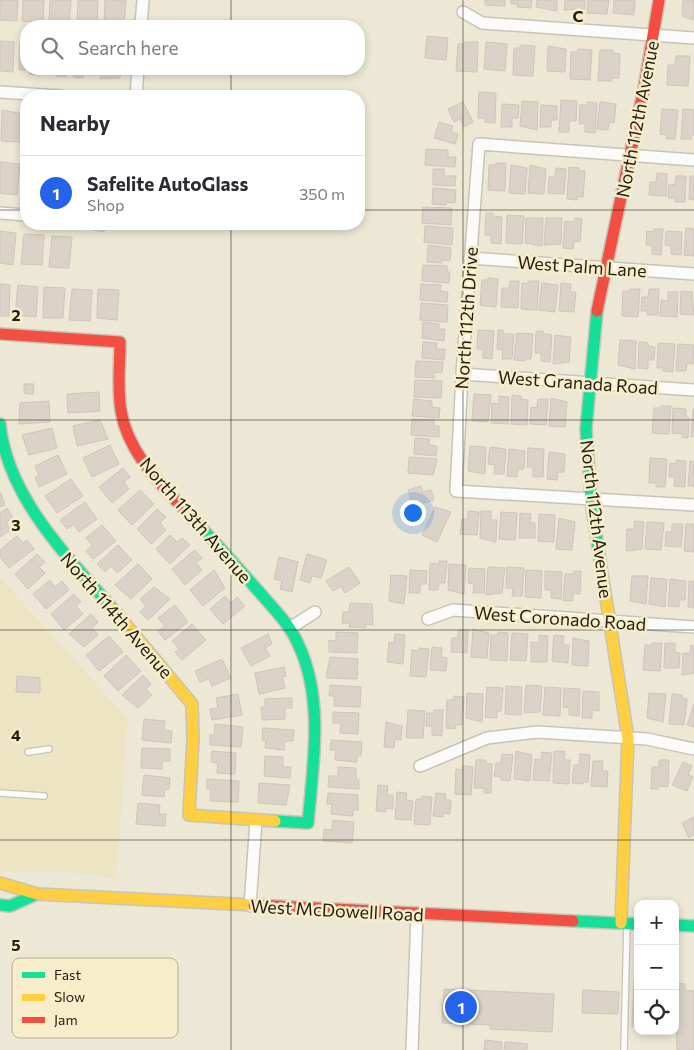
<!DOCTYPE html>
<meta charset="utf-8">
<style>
body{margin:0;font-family:Commissioner,sans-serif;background:#f7f7f7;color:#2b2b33}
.controls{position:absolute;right:15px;bottom:15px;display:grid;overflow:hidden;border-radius:10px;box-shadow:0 2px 8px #0003}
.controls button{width:45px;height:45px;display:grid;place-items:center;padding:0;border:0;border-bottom:1px solid #e1e1e2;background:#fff;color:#2b2b33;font:25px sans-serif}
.you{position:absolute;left:412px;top:512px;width:18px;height:18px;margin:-12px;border:4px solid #fff;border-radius:50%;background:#1a73e8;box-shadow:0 0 0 8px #1a73e833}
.badge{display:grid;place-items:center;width:32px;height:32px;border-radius:50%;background:#2563eb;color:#fff;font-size:16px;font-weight:700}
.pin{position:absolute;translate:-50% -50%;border:2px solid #fff;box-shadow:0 1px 5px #0006}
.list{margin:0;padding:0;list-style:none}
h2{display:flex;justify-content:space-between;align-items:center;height:65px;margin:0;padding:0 20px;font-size:21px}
h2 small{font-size:16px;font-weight:400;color:#7c7c81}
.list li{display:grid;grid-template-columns:32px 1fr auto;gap:15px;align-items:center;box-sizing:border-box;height:75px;padding:0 20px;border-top:1px solid #e1e1e2}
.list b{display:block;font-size:19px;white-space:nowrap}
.list p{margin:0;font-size:16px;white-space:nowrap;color:#7c7c81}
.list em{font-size:16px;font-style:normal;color:#7c7c81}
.icon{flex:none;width:28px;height:28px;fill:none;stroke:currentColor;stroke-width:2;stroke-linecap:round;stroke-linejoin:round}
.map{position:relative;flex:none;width:694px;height:1050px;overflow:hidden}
.search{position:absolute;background:#fff;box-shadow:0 2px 8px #0003;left:20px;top:20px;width:345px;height:55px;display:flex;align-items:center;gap:12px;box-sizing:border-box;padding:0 18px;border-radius:20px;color:#7c7c81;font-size:19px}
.panel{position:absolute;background:#fff;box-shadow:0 2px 8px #0003;left:20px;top:90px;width:345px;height:140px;border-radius:20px}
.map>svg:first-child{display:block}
.built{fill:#ede4c4}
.building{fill:#dbd2c8;stroke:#cfc5bb}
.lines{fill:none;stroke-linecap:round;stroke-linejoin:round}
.lane-casing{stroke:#c8c4b5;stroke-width:8}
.street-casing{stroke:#c8c4b5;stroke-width:14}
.fast-casing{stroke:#c8c4b5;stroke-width:14}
.slow-casing{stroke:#c8c4b5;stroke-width:14}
.jam-casing{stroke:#c8c4b5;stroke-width:14}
.lane{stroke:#fcfbf9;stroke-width:5.5}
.street{stroke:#fcfbf9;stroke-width:11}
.fast{stroke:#16e098;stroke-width:11}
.slow{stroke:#ffcf43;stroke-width:11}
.jam{stroke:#f24e42;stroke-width:11}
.grid{fill:none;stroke:#221e11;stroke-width:1;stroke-opacity:0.55}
.labels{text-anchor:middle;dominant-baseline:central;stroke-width:5;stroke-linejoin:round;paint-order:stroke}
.street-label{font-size:18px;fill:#221e11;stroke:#f7edcb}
.key{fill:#f7edcb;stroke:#b7af93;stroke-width:1}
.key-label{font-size:14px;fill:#221e11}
.grid-label{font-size:16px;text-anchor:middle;font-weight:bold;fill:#221e11;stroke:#f7edcb;stroke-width:5;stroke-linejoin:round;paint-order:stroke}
</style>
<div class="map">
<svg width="694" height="1050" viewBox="0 0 694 1050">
<rect width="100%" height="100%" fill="#ede7d5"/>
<path class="built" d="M0,578L128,719L116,879L97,875L62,872H0Z"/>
<path class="building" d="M0,0H18L17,21L0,20Z
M23,0H44L43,23L22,21Z
M50,0H71L69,25L49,24Z
M78,0H98L97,26L77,25Z
M105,0H126L124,26H104Z
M485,0H505V6L485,5Z
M511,0H532L531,8L517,7L518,4H511Z
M537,0H557V11L536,7Z
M565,0H585V9L564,10Z
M588,0H609L607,14L587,13Z
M614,0H635L634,15L613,13Z
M683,0H694V20L682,16Z
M427,36L448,38L446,60L425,58Z
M0,41L14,42L13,72L0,71Z
M20,42L26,43V69H40V75L29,74V70H19Z
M465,42H478L477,72L456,71L458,44H465Z
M486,42L507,44L505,71L484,69Z
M521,45L535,46L533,76L513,75L514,48H521Z
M548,46L566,49L565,72L547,71Z
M578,49L592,50L590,80L570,79L571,52H578Z
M600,50H613V53L620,54L619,78H612V81H598Z
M676,56H690L688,86L667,85L668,65H675Z
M46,69H66V77L56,76V72H46Z
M74,69H94V75L84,74L83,78L73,77Z
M101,69H121L120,78L100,79Z
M479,92L496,93L495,123L485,122V118H478Z
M561,100L577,101L576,121H569V132H559Z
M522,101L538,102L537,130L520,126Z
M463,102L473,122L464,127L460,119L454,122L448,109Z
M587,102L597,103L595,133L585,132V124H579L580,105H587Z
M600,102L616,104L614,123L609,122L608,130L597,129Z
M502,104L519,105L518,118H512V127H501Z
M541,105L557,106V120H551V127H540Z
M662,109L678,110L675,139H666L667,135L660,134Z
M683,109L694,110V135H691V139H681Z
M2,110L23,114L21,142L1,141Z
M439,122L453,126L451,132L458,134L455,144L434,138Z
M426,149L448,150V157H456L455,167L425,165Z
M0,162L20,164L17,195L0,193Z
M496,163H506L505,191L488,190L489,165H496Z
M25,164H26V195H23Z
M511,165L527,168L525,194L509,193Z
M530,165L546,169L544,194L528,193Z
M569,167L579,168V171H585L583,197H577V200L567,199Z
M556,168L566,169L564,194L548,193L549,177H555Z
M433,169H444V176H456L455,186L433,185Z
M657,173L667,174L666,196L649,195L650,182H656Z
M676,176H686L685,202H675V198H668L669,184L675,185Z
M690,176H694V200L689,199Z
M433,188L456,190L455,203L447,202L446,205L432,204Z
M423,207L452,208L451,225L422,223Z
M486,213H493V216L502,217L501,244L491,243V235H485Z
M507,215L524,216L522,244L506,243Z
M526,218H543L542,246L525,243Z
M546,218H562L561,244L544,245Z
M575,218L582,219L580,242L574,241L573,249L563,248L565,221L574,222Z
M425,226L453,228L452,245L424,242Z
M686,228L694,229V256L684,255Z
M654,229H663L661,255L652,254V245H646L647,231L654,232Z
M0,231L16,233L13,265L0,263Z
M666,231L682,232L681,255L671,254V246L665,245Z
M24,234L44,235L42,265L21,264Z
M52,236L72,237L69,268L49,267Z
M428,245L451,248L450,261L442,260L441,263L427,262Z
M423,265L447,266V272H450L449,283L422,281Z
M488,278L498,279L496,307L480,305L482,280H488Z
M510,281H519L518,308L501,307L502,288H509Z
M529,281H539L537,310L521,309L522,283H529Z
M542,283L558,285L555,312L539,310Z
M561,283L571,284L570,292H576L574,312L559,311Z
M0,284L10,285L9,316H0Z
M421,284L441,285L440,291L448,292L447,302L420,300Z
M18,285L38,287L36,317L15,315Z
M44,287L65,288L63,318H43Z
M72,289L92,290L90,321L69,320Z
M98,289L119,290L117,320L97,318Z
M630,289H640L638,317L622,316L623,291H630Z
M649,289H659L658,315H647V311H641L642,297H648Z
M681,291L692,292L694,315L680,314Z
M668,292H678L677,317L660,316L661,300L668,301Z
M421,303L448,305L447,322L420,320Z
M423,322L439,324V329H445L444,341L422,338Z
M478,330L494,331L492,359L483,358V349H477Z
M498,330H503V334H514L512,359H502L503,350L497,349Z
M536,331H543V334L552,335L550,362L541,361V353H535Z
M517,333L533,334L531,359H525V361L514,360Z
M555,335L571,337L569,362L553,364Z
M620,340L636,341L635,369L618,365Z
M423,342L437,343L436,349H445L444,360L422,358Z
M639,342L648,343V346L655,347L654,360H648V369L638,368Z
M658,343L675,344L673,372L663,371V368H657Z
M678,344L694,345L693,364L687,363L686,371H676Z
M416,361L443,362L442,373L434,372V378L415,377Z
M415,380L442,381L441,398L414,397Z
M24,384H34L33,394L24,393Z
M99,392L100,411L68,413L67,394Z
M474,394L491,395L488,422L472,421Z
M512,395L521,396V399L528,400L527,425L511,424Z
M499,396L509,397L508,424L491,423L492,403L499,404Z
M551,398L567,402L565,427L549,426Z
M414,399L432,401V407L440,408L439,418L412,416Z
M538,399H548L546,425L530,424L531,407L537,408Z
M49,401L50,422L19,424L20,403Z
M661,406H671L669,434L652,433L654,408H660Z
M673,408L686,409V418H689L688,438L682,437L683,434L672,433Z
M693,409H694V437H691Z
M412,419L434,420V426H439V437L411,435Z
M100,420L108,439L77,446L73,426Z
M52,428L57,448L29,455L22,435Z
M415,438L430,439L429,445L437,446L436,456L414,454Z
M110,445L119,464L92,477L83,458Z
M470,446L486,447L485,474L468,471Z
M490,447L506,449L504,474H494L495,465L488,464Z
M528,448L544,449L543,477H533V467H527Z
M509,449L525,451L524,469H518L517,477L507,476Z
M549,452L565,454L564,472H558L557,480L547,479Z
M58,455L67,474L39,487L35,477L39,476L35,466Z
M409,457L437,459L433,475L408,473Z
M650,458L667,459L665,487H656V483H649Z
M676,460L686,461L685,487L674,486L675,477H669L670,463L676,464Z
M690,461H694V486H688Z
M123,468L130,477L124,482L129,489L112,503L99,487Z
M71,479L83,496L57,513L45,496Z
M421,486L423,492L431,490L434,500L413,506L408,490Z
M140,490L154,504L132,525L118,510Z
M1,493L5,505L0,507V494Z
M85,502L97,519L79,532L74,524L67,529L60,520Z
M435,507L451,512L437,542L422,535Z
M7,508L13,518L6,522L11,530L0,537V513Z
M157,509L166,517L160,523L166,530L151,544L137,529Z
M468,511L479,512L477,535L460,534L462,519H468Z
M481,511H491V520H497L496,542L480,538Z
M501,512L517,513L515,540L499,539Z
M520,513L531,514L530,523H535V538H519Z
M539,514L555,515L554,542L538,541Z
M559,518L575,522L572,550L556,549Z
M634,521L644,522L642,549L626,551L627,529H634Z
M647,522L664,523L661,550L645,549Z
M672,524H683L681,547L665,546L666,532H672Z
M686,524H694V552L684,551Z
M102,525L116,541L93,559L86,551L92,545L86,538Z
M170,535L177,542L182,538L190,545L170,564L156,549Z
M17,536L23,543L27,540L34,549L9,568L0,557V550Z
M118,545L132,560L117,573L111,566L105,572L97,564Z
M195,550L202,558L196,563L202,570L185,585L172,569Z
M37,554L45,562L39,567L45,573L28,589L15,574Z
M307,554L327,560L321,578L312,576L310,583L300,580Z
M279,557L298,562L292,592L280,589L282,581L274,579Z
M439,561H447L445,583H439L438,590H429L430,563L439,564Z
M138,564L152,579L131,599L115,585Z
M449,564L466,565L464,594L448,590Z
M349,567L360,583L345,593L341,586L333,591L326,581Z
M488,567L505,568L502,593L486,595Z
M507,567L524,568L522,596H512L513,588H506Z
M469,568L485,569L484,593H473L474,584L468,583Z
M214,570L225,588L203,606L190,590Z
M410,570L427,571L426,584H420V593H409Z
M526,570L542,571L541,598L525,597Z
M545,571L562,572L561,599L551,598V590H545Z
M574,571H581L580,594L573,593V601H563L565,574H574Z
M391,575L407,576L404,604L389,601Z
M632,576H648L646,604L630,601Z
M651,578L667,579L665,607L649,604Z
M670,579L686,581L685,600H679V607L668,606Z
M50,580L55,587L62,581L69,590L46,609L33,594Z
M689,581H694V609V607H688Z
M154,587L170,599L148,620L140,612L146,606L140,599Z
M74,594L81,602L76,606L83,614L64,630L51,614Z
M225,596L231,603L237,597L245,606L223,624L210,609Z
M350,603L372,604L373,625L366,624V628L349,627L350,623H342L343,612H349Z
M175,605L188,622L165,640L158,631L165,626L158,618Z
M91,614L98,622L92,628L98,635L84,647L69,634Z
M192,624L206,640L182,660L175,652L179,649L172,641Z
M473,629L489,633L487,658L471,657Z
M458,630H468L467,653L451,652L452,638H458Z
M336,632L358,633L357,653L329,652V640L336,641Z
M498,632L508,633L507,661L490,660L491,635H498Z
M512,633L528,634L526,661L510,660Z
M268,634L272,644L265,648L270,656L251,666L241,648Z
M395,634L405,635L403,664L387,662L389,642L394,643Z
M539,635L548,636L547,662H531V642L539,643Z
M554,635L564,636L563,645H569L568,663L552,661Z
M109,636L123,652L99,671L86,655Z
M573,638L589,641L588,666L572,665Z
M652,643H662L660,671L643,670L645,645H652Z
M665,643H675V652L680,653L679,668H664Z
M691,645L694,646V673L682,675L683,653H690Z
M432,647L442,648L441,657L447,658L446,671L430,670Z
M419,648L429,649L426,677L410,676L412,650L419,651Z
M126,655L141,671L118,691L104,676Z
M330,657L358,659L357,679L326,678Z
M222,659L231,678L212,686L209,679L200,682L195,671Z
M284,667L286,676L282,677L285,688L259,694L255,673Z
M143,675L151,684L146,689L152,695L138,708L122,695Z
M17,676L40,678V693L16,692Z
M330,685L361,687L360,707L334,706V696H329Z
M526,685L542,686L540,712L524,713Z
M506,686L522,687L521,715L505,714Z
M487,687L503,688L501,711H497V718L485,717Z
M545,687L561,688L560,716L543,715Z
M564,688L580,689L579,716L569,715V708L563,707Z
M583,691L599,692V711L592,710V718H582Z
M467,693L483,694L482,722L466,718Z
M649,693L666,694L663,722L647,718Z
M238,694L242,715L212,720L210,709L218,708L216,698Z
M672,694L682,695V698L687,699L684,725L669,724Z
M454,696L464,697L462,725H456L455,729L446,728L447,700H454Z
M292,698V708H285V719L262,720L261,707H265V699Z
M694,704V727L687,725Z
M408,710L425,711L423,738H406Z
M434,710H443L442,736L432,735V726H426L427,713H434Z
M333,712L359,713L358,734L340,733L341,723H333Z
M144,719L165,721L164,730L172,731L171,743L142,740Z
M386,722L402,726L401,740L395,739L394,748L384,747Z
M215,724L243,727L241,747L210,745V735H214Z
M263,728L294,730L293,741H285L284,750L265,748L266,741L262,740Z
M331,740L362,742L361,756H357V762L335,760L336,750H330Z
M142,748L170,749V761H162V769L141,768Z
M212,751L236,753L235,774L217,773L218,763L211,762Z
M516,751L532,755L530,781L514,779Z
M554,751H565L564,760H570L569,784L553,783Z
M542,752L552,753L549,781L533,780L535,759L541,760Z
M502,754L513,755L510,781L501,780V777L494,776L496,763H501Z
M580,754L590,755L588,782H583V784L572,783L574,765H579Z
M265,756L283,757V767H291L290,778L264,776Z
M476,760H486V763L492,764L491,793H484V788H474Z
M659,760H669L668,787L658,786V789H651L652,767H659Z
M593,761H603L602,771H608L607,787L591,786Z
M683,762L692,766L688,775L693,777L687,791L672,785Z
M463,766L473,767L471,795L455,794L456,769L463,770Z
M338,767L356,768V779H359V789L328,787L329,776H338Z
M144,775L170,778L169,789H165L164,797L142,795Z
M207,779L239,781L238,802L210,801L211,789H207Z
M259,783L290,785L286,805L258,803Z
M378,785L388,786L387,795H393V809L386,808V812L376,811Z
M397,792L407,793L406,800L413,801L411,820L395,819Z
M328,793L358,795V810H353V816L331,814L332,804H327Z
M436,793L446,794L445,800H451L450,814L443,813V817L433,816Z
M422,796L432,797L430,825L414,824L416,799H422Z
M138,803L160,805L159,814H166L165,826L136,824Z
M694,817V835L689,838L682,823Z
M333,820L354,822L352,843L323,841L324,829L332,830Z
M634,981H638V1026H632Z
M675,983L685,984V990L694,991V1050H677Z
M444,989L554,994L552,1032L490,1029L491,1025L442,1023Z
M583,990L619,992L618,1014L582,1013Z
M485,1040L502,1042V1050H484Z
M505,1042L528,1044L527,1050H504Z"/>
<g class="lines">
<g class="lane-casing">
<path id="lane" d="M28,752L49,749
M0,793L44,796
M624,1050L627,925"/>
</g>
<g class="street-casing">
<path id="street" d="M463,12L482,23L694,38
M141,26L143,0
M0,92L59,96
M136,96L138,69
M694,160L479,144L462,374L456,491L694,505
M0,213L26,215
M96,224L101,225
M470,258L694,274
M462,374L694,390
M428,619L453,610L694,627
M290,628L315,612
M420,766L487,738L537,732L647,739L694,749
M250,906L256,821
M412,1050L417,914"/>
</g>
<g class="fast-casing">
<path id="fast" d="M597,311L586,429L591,500L600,561
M0,424C7,497 68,557 113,609
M194,520C217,544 239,569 261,594C275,610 291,626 299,646C324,700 313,765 308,823L275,821
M0,905L10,906L37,894
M573,921L638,924
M675,925L694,926"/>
</g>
<g class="slow-casing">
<path id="slow" d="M600,561L628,738L621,923
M113,609L192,704L193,739L189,815L275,821
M0,883L37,894L254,905"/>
</g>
<g class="jam-casing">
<path id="jam" d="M597,311L644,88L659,0
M0,334L120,342C120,365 117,388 121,411C128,455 165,488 194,520
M254,905L573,921"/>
</g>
<use href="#lane" class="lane"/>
<use href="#street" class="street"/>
<use href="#fast" class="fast"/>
<use href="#slow" class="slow"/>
<use href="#jam" class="jam"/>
</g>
<path class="grid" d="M231,0V26M463,0V1050M231,69V96M0,210H26M359,210H694M231,224V1050M0,420H694M0,630H694M0,840H694"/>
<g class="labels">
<g class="street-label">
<text transform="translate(637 119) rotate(-79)">North 112th Avenue</text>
<text transform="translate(582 266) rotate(4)">West Palm Lane</text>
<text transform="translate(466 318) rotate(-86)">North 112th Drive</text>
<text transform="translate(578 382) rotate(4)">West Granada Road</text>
<text transform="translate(597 519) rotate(83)">North 112th Avenue</text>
<text transform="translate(196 520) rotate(49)">North 113th Avenue</text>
<text transform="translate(117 615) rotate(49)">North 114th Avenue</text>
<text transform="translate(560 618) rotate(4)">West Coronado Road</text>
<text transform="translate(337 910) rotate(3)">West McDowell Road</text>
</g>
</g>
<rect x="12" y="958" width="166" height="80" rx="8" class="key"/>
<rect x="22" y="972" width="23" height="6" fill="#16e098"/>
<rect x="22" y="994" width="23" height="7" fill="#ffcf43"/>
<rect x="22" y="1017" width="23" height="6" fill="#f24e42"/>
<g class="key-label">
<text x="54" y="980">Fast</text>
<text x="54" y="1002">Slow</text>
<text x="54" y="1025">Jam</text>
</g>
<g class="grid-label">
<text x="578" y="22">C</text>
<text x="16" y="321">2</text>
<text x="16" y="531">3</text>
<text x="16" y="741">4</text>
<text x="16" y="951">5</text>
</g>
</svg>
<div class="controls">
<button>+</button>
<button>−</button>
<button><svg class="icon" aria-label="locate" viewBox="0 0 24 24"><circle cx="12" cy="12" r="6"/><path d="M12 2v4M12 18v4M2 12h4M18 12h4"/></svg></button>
</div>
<div class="you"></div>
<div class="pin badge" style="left:461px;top:1007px">1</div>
<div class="search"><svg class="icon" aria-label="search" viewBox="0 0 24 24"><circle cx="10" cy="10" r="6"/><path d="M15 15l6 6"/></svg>Search here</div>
<section class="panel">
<h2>Nearby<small></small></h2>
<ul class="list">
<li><span class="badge">1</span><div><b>Safelite AutoGlass</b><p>Shop</p></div><em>350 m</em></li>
</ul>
</section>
</div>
